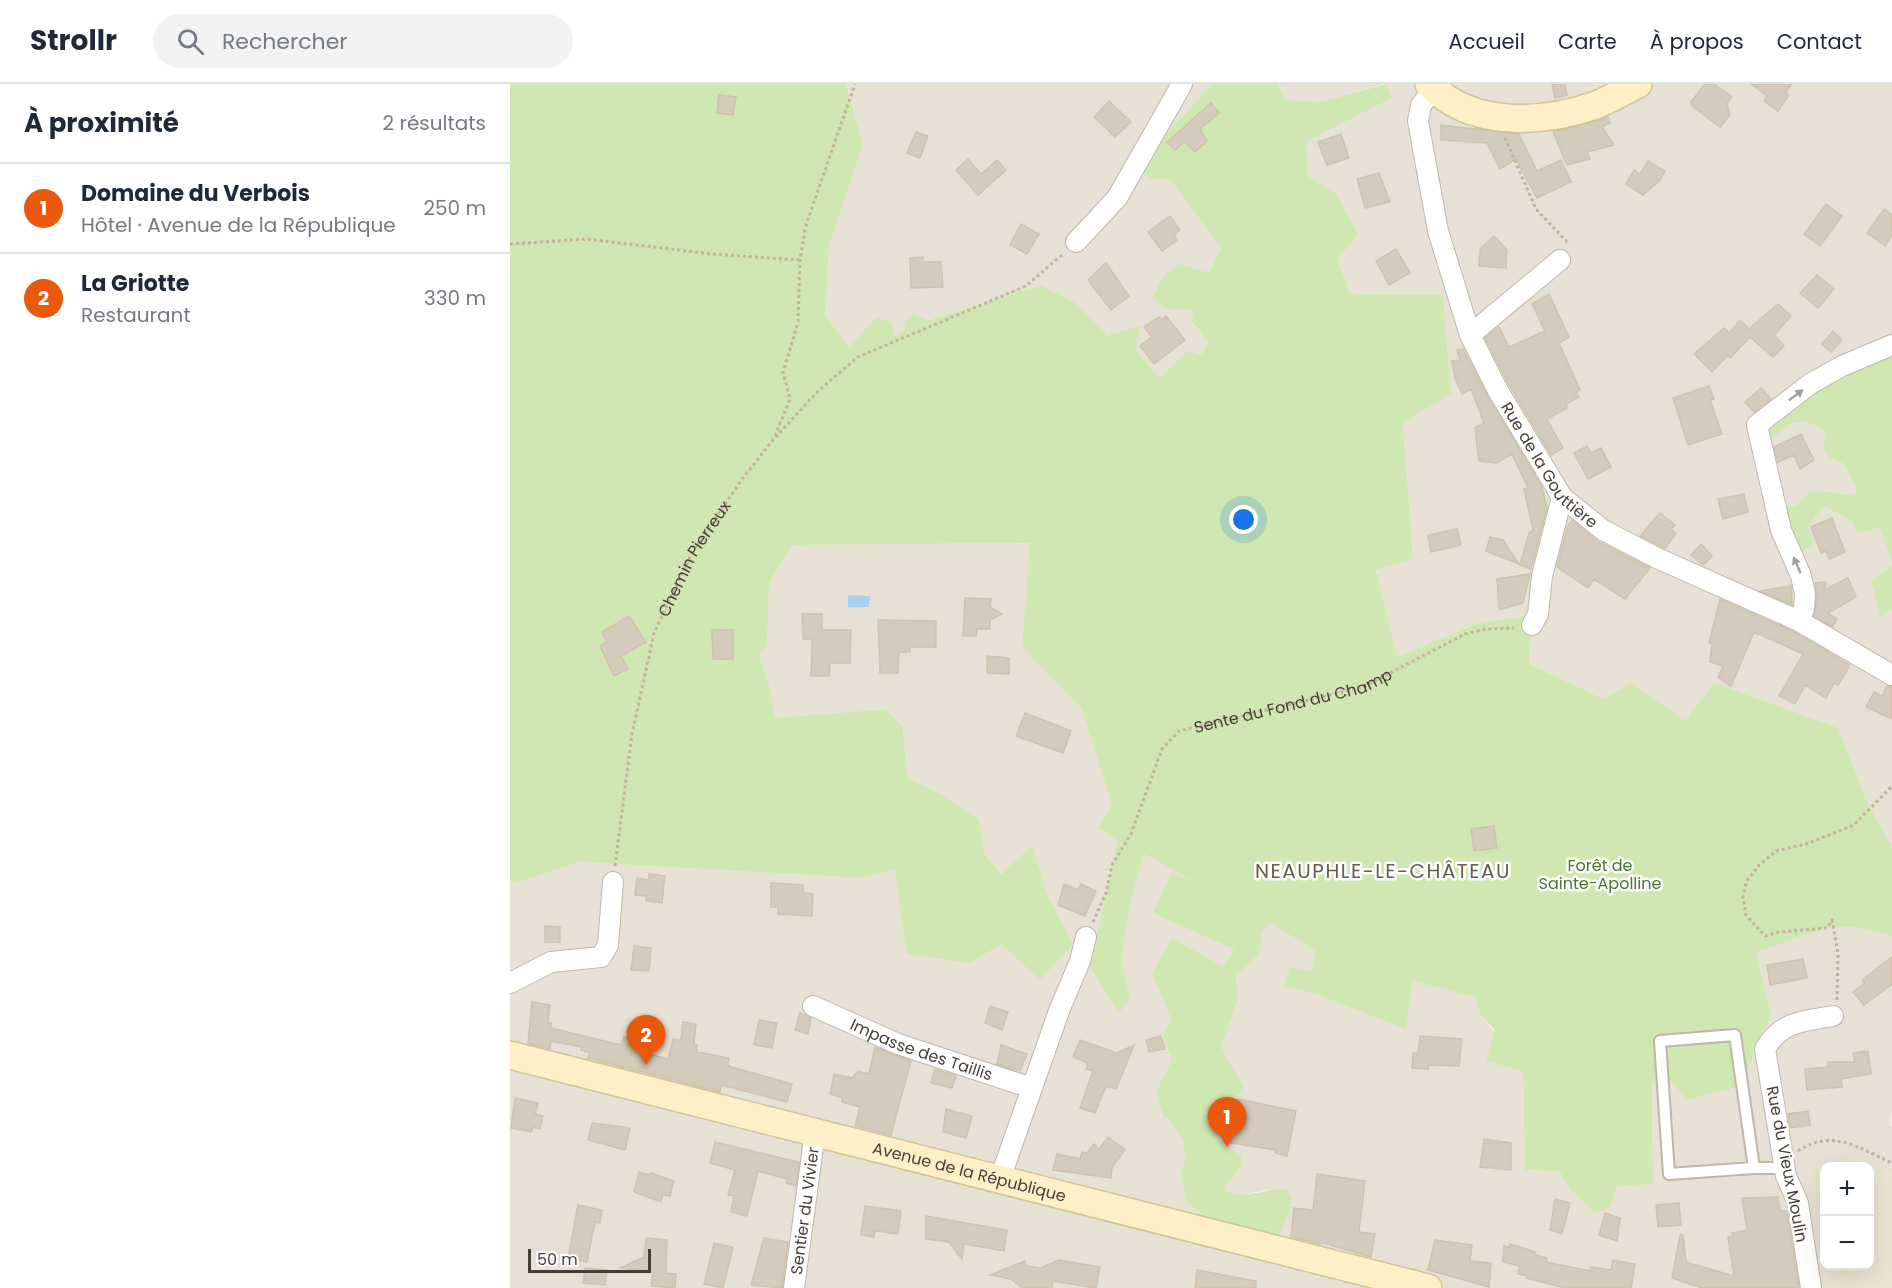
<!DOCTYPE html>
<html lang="fr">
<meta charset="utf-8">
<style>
body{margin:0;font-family:Poppins,sans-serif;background:#f2f2f3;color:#1f2937}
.controls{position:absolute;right:18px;bottom:18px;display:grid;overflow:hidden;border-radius:12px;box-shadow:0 6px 24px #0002}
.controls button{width:54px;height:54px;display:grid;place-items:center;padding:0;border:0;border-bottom:2px solid #e0e1e3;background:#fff;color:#1f2937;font:30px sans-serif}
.scale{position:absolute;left:18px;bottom:15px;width:123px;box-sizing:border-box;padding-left:6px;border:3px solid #463f36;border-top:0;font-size:16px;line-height:21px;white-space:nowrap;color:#463f36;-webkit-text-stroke:4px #fff;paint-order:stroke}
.you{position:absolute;left:734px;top:436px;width:21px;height:21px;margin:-15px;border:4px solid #fff;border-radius:50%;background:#1a73e8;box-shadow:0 0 0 9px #1a73e833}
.badge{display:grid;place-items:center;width:39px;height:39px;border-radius:50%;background:#ea580c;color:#fff;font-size:20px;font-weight:700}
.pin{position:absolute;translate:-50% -50px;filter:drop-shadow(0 2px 3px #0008)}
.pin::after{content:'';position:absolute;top:32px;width:21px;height:18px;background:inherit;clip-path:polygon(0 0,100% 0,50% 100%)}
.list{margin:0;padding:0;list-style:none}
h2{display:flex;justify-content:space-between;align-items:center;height:78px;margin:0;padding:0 24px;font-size:26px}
h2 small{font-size:20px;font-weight:400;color:#747a83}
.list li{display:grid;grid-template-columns:39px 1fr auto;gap:18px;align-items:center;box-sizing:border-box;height:90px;padding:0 24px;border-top:2px solid #e0e1e3}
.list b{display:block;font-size:22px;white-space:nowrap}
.list p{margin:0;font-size:20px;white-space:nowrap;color:#747a83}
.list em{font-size:20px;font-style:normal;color:#747a83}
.icon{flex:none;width:33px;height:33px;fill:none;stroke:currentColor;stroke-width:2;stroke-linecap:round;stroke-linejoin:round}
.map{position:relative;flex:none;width:1382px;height:1204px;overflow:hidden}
header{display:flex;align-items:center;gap:36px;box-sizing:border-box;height:84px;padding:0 30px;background:#fff;border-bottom:2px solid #e0e1e3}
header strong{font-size:28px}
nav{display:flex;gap:33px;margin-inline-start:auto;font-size:21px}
.search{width:420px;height:54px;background:#f2f2f3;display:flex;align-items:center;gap:15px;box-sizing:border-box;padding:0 21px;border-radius:33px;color:#747a83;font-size:22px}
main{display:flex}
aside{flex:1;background:#fff}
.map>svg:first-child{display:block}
.residential{fill:#e7e1d5;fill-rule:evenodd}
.education{fill:#ece4d1;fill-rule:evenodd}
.green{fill:#cfe7b0}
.water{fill:#a3d1ef}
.building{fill:#d4cbbc;stroke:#cfc2af;stroke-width:1.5}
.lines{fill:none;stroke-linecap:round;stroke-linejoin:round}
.lane-casing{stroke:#beb7a9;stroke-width:14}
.street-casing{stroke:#beb7a9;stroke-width:22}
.secondary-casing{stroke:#d2c297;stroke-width:30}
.path{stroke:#c0b29b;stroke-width:3;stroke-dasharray:3 3;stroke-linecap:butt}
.lane{stroke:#fff;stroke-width:10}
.street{stroke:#fff;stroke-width:20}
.secondary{stroke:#feefc6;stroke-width:27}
.oneway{fill:#a29f9a}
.labels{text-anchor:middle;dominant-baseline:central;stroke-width:5;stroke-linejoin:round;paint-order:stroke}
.street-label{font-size:16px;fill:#463f36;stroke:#fff}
.park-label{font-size:16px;fill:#48772a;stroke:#fff}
.quarter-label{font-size:20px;letter-spacing:1.5px;fill:#685d4d;stroke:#fff}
</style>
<header>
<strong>Strollr</strong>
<div class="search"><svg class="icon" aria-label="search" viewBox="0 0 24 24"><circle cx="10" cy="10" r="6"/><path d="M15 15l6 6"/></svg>Rechercher</div>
<nav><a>Accueil</a><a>Carte</a><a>À propos</a><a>Contact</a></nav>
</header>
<main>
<aside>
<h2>À proximité<small>2 résultats</small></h2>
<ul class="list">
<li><span class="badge">1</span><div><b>Domaine du Verbois</b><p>Hôtel · Avenue de la République</p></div><em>250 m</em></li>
<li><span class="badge">2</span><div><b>La Griotte</b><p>Restaurant</p></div><em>330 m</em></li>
</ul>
</aside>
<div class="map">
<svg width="1382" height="1204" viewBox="0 0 1382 1204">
<rect width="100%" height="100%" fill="#f3efe7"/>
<path class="residential" d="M336,0H702L649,57L640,94H660L711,164L699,189L657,225H683L682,239L699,258L691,271L678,268L650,294L625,265L598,252L566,219L531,201L418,236L384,253L366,233L339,265L315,231L319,161L353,61Z
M768,0H873L810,18L776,16Z
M876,0H1382V268L1297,308L1266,352L1277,343L1292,337L1302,338L1317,348L1313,363L1333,379L1347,405L1344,411L1301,406L1287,421L1278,423L1288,474L1303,459L1298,445L1310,427L1315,424L1343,438L1347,449L1370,444L1382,478V482L1361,498L1370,534L1382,525V763L1355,714L1176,637L1122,599L1094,616L1019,580L1021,532L971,538L887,573L866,485L903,475L893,339L941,310L933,211L840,210L827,175L826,109L798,94L796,58L882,14Z
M521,459L512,563L571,624L602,720L608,757L580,883L609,928L620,915L611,876L619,824L634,770L689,801L724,865L714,883L642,890L661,935L653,951L662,976L646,1007L673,1057L676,1074L671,1090L676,1117L707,1142L760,1105L731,1111H723L715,1106V1102L732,1082L713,1060L694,1028L711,963L728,915L726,892L749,870L752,849L761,839L805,867L802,888L780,883L775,902L806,910L896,944L902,897L965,913L971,931L1013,986L1015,1086L1049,1087L1061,1106L1100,1123L1107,1102L1143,1100L1142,1001L1161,997L1261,930L1246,868L1317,844L1347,843L1382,852V1023L1380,1041L1382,1043V1204H0V797L5,799L69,778L353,794L385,785L460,879L491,859L530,896L562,860L539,814L522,761L493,790L475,771L469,735L432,711L397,693L393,643L375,625L265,634L259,600L249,572L257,562L259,499L282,461ZM1314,1082H1360V1182H1314Z"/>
<path class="education" d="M1351,1073L1382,1087V1204H1316L1297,1082ZM1360,1082V1182H1314V1082Z"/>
<path class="green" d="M0,0H336L353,61L319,161L315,231L339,264L366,233L381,239L384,253L394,247L395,237L402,230L419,236L531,201L566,219L598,252L630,242L625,265L650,294L678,267L691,271L699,258L682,238L683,225H657L642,214L654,191L670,180L699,189L711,164L660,95L640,94L630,88L649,57L702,0H768L776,16L810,18L876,0L882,14L796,58L798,93L826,109L848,151L827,175L840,210L933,211L941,310L893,339L903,475L866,486L887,573L971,538L1021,532L1019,580L1093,615L1122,599L1176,637L1204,599L1328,644L1355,714L1382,763V852L1347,843L1317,844L1246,868L1261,930L1230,1002L1177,1016L1161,997L1142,1001L1143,1100L1107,1102L1100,1123L1085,1129L1061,1106L1049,1087L1015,1086L1013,987L976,977L985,946L971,931L965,913L902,897L896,945L806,910L774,902L780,883L802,887L805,867L761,839L752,849L749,870L726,892L728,915L711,963L734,1003L712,1029H695L713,1060L731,1072L732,1082L715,1102V1106C731,1117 755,1105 775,1105L782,1113L780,1126L769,1152L707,1143L676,1117L671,1090L676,1074L673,1057L659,1034H654L646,1007L662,976L653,951L661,935L642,890L662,854L713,883L724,865L643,829L661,789L682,797L634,770L619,824L611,876L620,915L609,929L580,883L608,757L589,744L602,720L571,624L512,563L520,459L282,461L259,499L257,562L249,572L259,600L265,634L375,625L393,643L397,693L432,711L469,735L475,771L492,790L522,761L539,814L563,860L530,896L491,860L460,879L397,870L385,785L353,794L69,778L5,799L0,797Z
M1382,268V478L1370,444L1347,449L1343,438L1316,424L1310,427L1298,444L1303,459L1288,474L1273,428L1278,423L1287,421L1301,406L1344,411L1347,405L1333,379L1320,374L1313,363L1316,348C1303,339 1293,333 1277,343C1271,346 1269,352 1261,353L1253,345L1297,309Z
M1382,482V525L1370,534L1361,497Z"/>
<path class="water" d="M338,511L360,512L359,523H338Z"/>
<path class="building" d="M1042,0H1055L1057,11L1045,14Z
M1195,0H1204L1222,13L1217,19L1220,31L1210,43L1182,22L1181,18Z
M1241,0H1282L1275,9L1279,11L1268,27L1254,17L1257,12Z
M209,11L226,13L223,31L207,29Z
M599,17L621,38L605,53L584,33Z
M701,19L709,29L690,45L697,57L685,68L675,58L665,66L657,58Z
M1098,33L1100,39L1092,43L1104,61L1077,68L1080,75L1057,81L1043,48Z
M931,41L1009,50L1027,87L1051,76L1061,98L1027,114L1006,75L990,85L977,59L931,56Z
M406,48L418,52L410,74L397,69Z
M831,50L839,74L817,81L808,58Z
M458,75L471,90L487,76L496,86L468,111L446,86Z
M1138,77L1155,87L1150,96L1133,111L1116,100L1124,86L1130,90Z
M869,89L880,118L855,124L847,95Z
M1316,120L1332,132L1310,162L1294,150Z
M1374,125L1382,131V151L1375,162L1357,149Z
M660,132L670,146L664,151L667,156L652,167L638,148Z
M511,140L529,150L517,170L500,161Z
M984,152L997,166L996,184L969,182L970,165Z
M886,165L900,189L879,201L866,177Z
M413,173V178H431L433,203L401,204L400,174Z
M596,179L619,212L601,226L578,196Z
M1307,191L1324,205L1308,224L1290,209Z
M1039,210L1059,253L1049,259L1070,306L1066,308L1069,313L1056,320L1057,324L1037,335L1053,364L1041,371L998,299L975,254L989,243L999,263L1035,247L1022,220Z
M1268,220L1281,232L1264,251L1274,262L1263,273L1240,253L1220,274L1218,271L1202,288L1184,270L1214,244L1219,249L1230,236L1239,245Z
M656,232L675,256L644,280L630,262L642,253L634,243L649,233L651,236Z
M1323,247L1332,256L1321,268L1312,260Z
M953,265L977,311L1032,403L1037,424L1021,485L1010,481L1019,449L1023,446L1014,405L1018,404L1002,370L986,379L969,377L965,344L974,339L961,305L952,310L945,294L942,277L950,276L947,266Z
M1199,302L1204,315L1200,316L1212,350L1178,361L1163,314Z
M1251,304L1261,315L1244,328L1235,318Z
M1291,350L1304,376L1290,385L1284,371L1268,378L1264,363Z
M1077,362L1081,369L1091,364L1101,383L1078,395L1064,369Z
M1234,410L1238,428L1213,435L1208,415Z
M1150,429L1165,441L1161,445L1166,450L1155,464L1130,452Z
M1322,434L1335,468L1319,475L1316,467L1311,469L1301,443Z
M1062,436L1087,457L1140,484L1115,515L1084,495L1078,504L1047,483L1057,443Z
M947,445L951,461L921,468L918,451Z
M980,453L993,456L1009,480L976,467Z
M1191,460L1202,472L1193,481L1181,471Z
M1020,490L1013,519L989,526L987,495Z
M1338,494L1346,513L1318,529L1327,535L1322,543L1304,532L1307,511L1305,499L1316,498L1314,506Z
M1281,502L1282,521L1250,507Z
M455,514L481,515L480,523L492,530L480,536V545H467L466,552H453Z
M1210,515L1284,548L1340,581L1328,601L1324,599L1316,614L1295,601L1285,620L1269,612L1293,570L1244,548L1221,602L1208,593L1213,582L1200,578L1202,559H1199Z
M292,530H312V546H341L340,579H320L319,592H301L302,555H293Z
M119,532L136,558L111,572L118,585L104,592L90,562L97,558L92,548Z
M368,536L426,537V563H400V568H389L388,589H370Z
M202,546H223V575H203Z
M477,572L499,574V590L477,589Z
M1377,602L1382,603V635L1356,623L1364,608L1372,612Z
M515,629L561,647L553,669L506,652Z
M984,742L987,764L964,767L961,745Z
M139,790L155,792L152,819L136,817V812L125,811L127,794L139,796Z
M261,799L293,801V809L303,810L302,832L268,830V823H261Z
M554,800L568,806L571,800L586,807L575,832L548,821Z
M35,842L50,843V858H35Z
M124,862L141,864L139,887L121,886Z
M1382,873V900L1354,921L1343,908L1355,899L1352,896Z
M1293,875L1297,894L1260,901L1257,881Z
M22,918L40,921L38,939H41V944L111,961L114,953L131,958L128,967L158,975L163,955L171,956L173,938L186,940L184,960L187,961V968L219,974L218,982L282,1000L277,1018L211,1001L210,1008L78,974L80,969L71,966V963L41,957L40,965L18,959Z
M480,922L498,928L492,946L475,939Z
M290,929L301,934L298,950L285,946Z
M249,936L267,939L262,964L244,961Z
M651,952L655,965L639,968L636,956Z
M910,952L952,955L949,982L918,981V985L902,984L903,969H908Z
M570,956L607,969L624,961L606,1005L596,1002L585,1029L570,1024L583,987L576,985L578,979L563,973Z
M491,961L517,970L510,987L487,980Z
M365,963L401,977L381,1051L345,1042L350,1023L332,1018V1014L320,1010L324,990L342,994L348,987L359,990Z
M1358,967L1361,990L1331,995L1332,1003L1297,1006L1295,985L1318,983V978H1345L1343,969Z
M425,985L446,992L442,1004L421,999Z
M5,1014L28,1019L25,1030L33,1032L30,1045L23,1043L21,1048L1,1044Z
M728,1015L786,1027L777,1072L765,1069V1066L720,1059Z
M436,1025L462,1032L456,1054L433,1048Z
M1298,1027L1300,1041L1280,1044L1278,1030Z
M82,1039L120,1044L115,1066L78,1056Z
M598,1053L615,1066L602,1083L601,1094L543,1086L547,1070L570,1075L572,1068L577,1069L584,1060L589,1065Z
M974,1055L1001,1059V1086L970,1083Z
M205,1058L289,1078L286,1102L276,1099L277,1095L248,1087L237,1132L221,1128L224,1112L218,1111L225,1086L200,1079Z
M129,1088L140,1091L141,1089L164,1097L160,1112L153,1111L151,1118L124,1108Z
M807,1090L855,1097L849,1148L865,1150L861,1173L810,1158V1160L781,1153L784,1124L803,1126Z
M1268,1113L1270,1127H1277L1289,1204H1192L1162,1194L1170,1151H1173L1176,1178L1224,1192L1218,1153H1223L1222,1149L1237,1146L1232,1114Z
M1045,1115L1060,1119L1052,1150L1040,1146Z
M1169,1119L1171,1141L1148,1143L1146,1121Z
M68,1121L92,1126L90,1139L85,1138L77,1178L58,1174Z
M355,1122L391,1127L388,1150L365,1147L364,1153L351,1151Z
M1095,1129L1110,1134L1107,1157L1089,1151Z
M416,1132L497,1146L494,1167L454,1160L452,1175L439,1158L416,1155Z
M136,1154L157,1156L156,1189L166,1190L165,1204L141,1202L143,1188L110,1184L134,1173Z
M254,1154L278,1158L272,1204L241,1201Z
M925,1156L962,1161L960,1177L981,1179L979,1203L918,1186Z
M204,1159L223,1163L213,1204L194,1200Z
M1000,1160L1025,1168L1024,1170L1037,1174L1036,1178L1080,1187L1081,1183L1101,1186L1103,1176L1125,1180L1121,1204H1055L1016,1194L1017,1192L1008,1190L1010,1182L993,1178L994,1162L999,1163Z
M549,1176L590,1183L586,1204L543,1197L542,1204H512L501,1195L480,1191L515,1177L516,1182L530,1184Z
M75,1184L97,1186L95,1201L73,1199Z
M687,1186L746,1197V1204H685Z"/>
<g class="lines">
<g class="lane-casing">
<path id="lane" d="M1244,1084L1159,1090L1150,957L1225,951L1244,1084H1275"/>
</g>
<g class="street-casing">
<g id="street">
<path id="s3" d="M924,5L911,21L908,37L928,147L960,251L987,305L1052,413L1093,446L1147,474L1289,537L1382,591"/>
<path d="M566,158L607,114L672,0"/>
<path d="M960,251L1050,176"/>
<path d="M1289,537L1294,525L1295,510L1291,492L1271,446L1247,341L1300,300L1332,282L1382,261"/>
<path d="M1022,541L1028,530L1032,492L1052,413"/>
<path d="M0,899L41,878L91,873L98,861L103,798"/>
<path id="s4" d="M303,922L388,960L522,1004"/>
<path d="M490,1095L549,927L570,877L576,853"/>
<path id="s5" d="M284,1204L305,1048"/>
<path d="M1301,1204L1288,1119L1276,1092L1255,965C1272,937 1293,937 1323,932"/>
</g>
</g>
<g class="secondary-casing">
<g id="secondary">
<path d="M919,0C961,43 1029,40 1083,22C1098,17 1114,7 1128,0"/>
<path id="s6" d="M0,971L918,1204"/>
</g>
</g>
<g class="path">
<path d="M995,54L1026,125L1059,160"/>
<path d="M0,160L77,155L202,170L290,176"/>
<path d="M265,352L280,315L273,288L288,239L290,176L296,141L345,0"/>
<path id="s1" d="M105,782L122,650L144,549L183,467L233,394L263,356L308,307L348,273L516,202L554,169"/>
<path id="s2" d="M583,838L596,809L602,781L621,750L652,665L669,647L853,603L955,550L976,545L1004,544"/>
<path d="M1327,916L1328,869L1322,836L1317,844L1269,848L1255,852L1236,831L1233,813L1236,798L1249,781L1266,767L1296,760L1344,741L1382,702"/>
<path d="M1288,1067C1322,1044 1349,1064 1382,1079"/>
</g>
<use href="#lane" class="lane"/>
<use href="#street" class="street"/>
<use href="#secondary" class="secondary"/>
</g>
<defs><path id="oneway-solid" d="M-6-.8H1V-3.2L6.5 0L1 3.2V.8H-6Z" transform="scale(1.5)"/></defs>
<g class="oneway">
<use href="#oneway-solid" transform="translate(1286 311) rotate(-37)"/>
<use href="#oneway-solid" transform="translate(1287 481) rotate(-114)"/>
</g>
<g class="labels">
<g class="street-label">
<text stroke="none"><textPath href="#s3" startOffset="411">Rue de la Gouttière</textPath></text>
<text stroke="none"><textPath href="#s1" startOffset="321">Chemin Pierreux</textPath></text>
<text stroke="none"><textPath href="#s2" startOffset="330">Sente du Fond du Champ</textPath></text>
<text stroke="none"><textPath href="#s4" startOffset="117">Impasse des Taillis</textPath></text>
<text transform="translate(1277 1080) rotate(79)">Rue du Vieux Moulin</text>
<text stroke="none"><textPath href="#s6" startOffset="474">Avenue de la République</textPath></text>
<text stroke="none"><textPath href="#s5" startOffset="78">Sentier du Vivier</textPath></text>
</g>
<g class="park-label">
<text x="1090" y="781">Forêt de<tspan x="1090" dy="18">Sainte-Apolline</tspan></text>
</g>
<g class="quarter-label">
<text x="873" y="787">NEAUPHLE-LE-CHÂTEAU</text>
</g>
</g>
</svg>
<div class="controls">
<button>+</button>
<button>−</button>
</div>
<div class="scale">50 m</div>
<div class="you"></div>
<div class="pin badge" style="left:717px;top:1063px">1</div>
<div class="pin badge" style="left:136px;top:981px">2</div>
</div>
</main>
